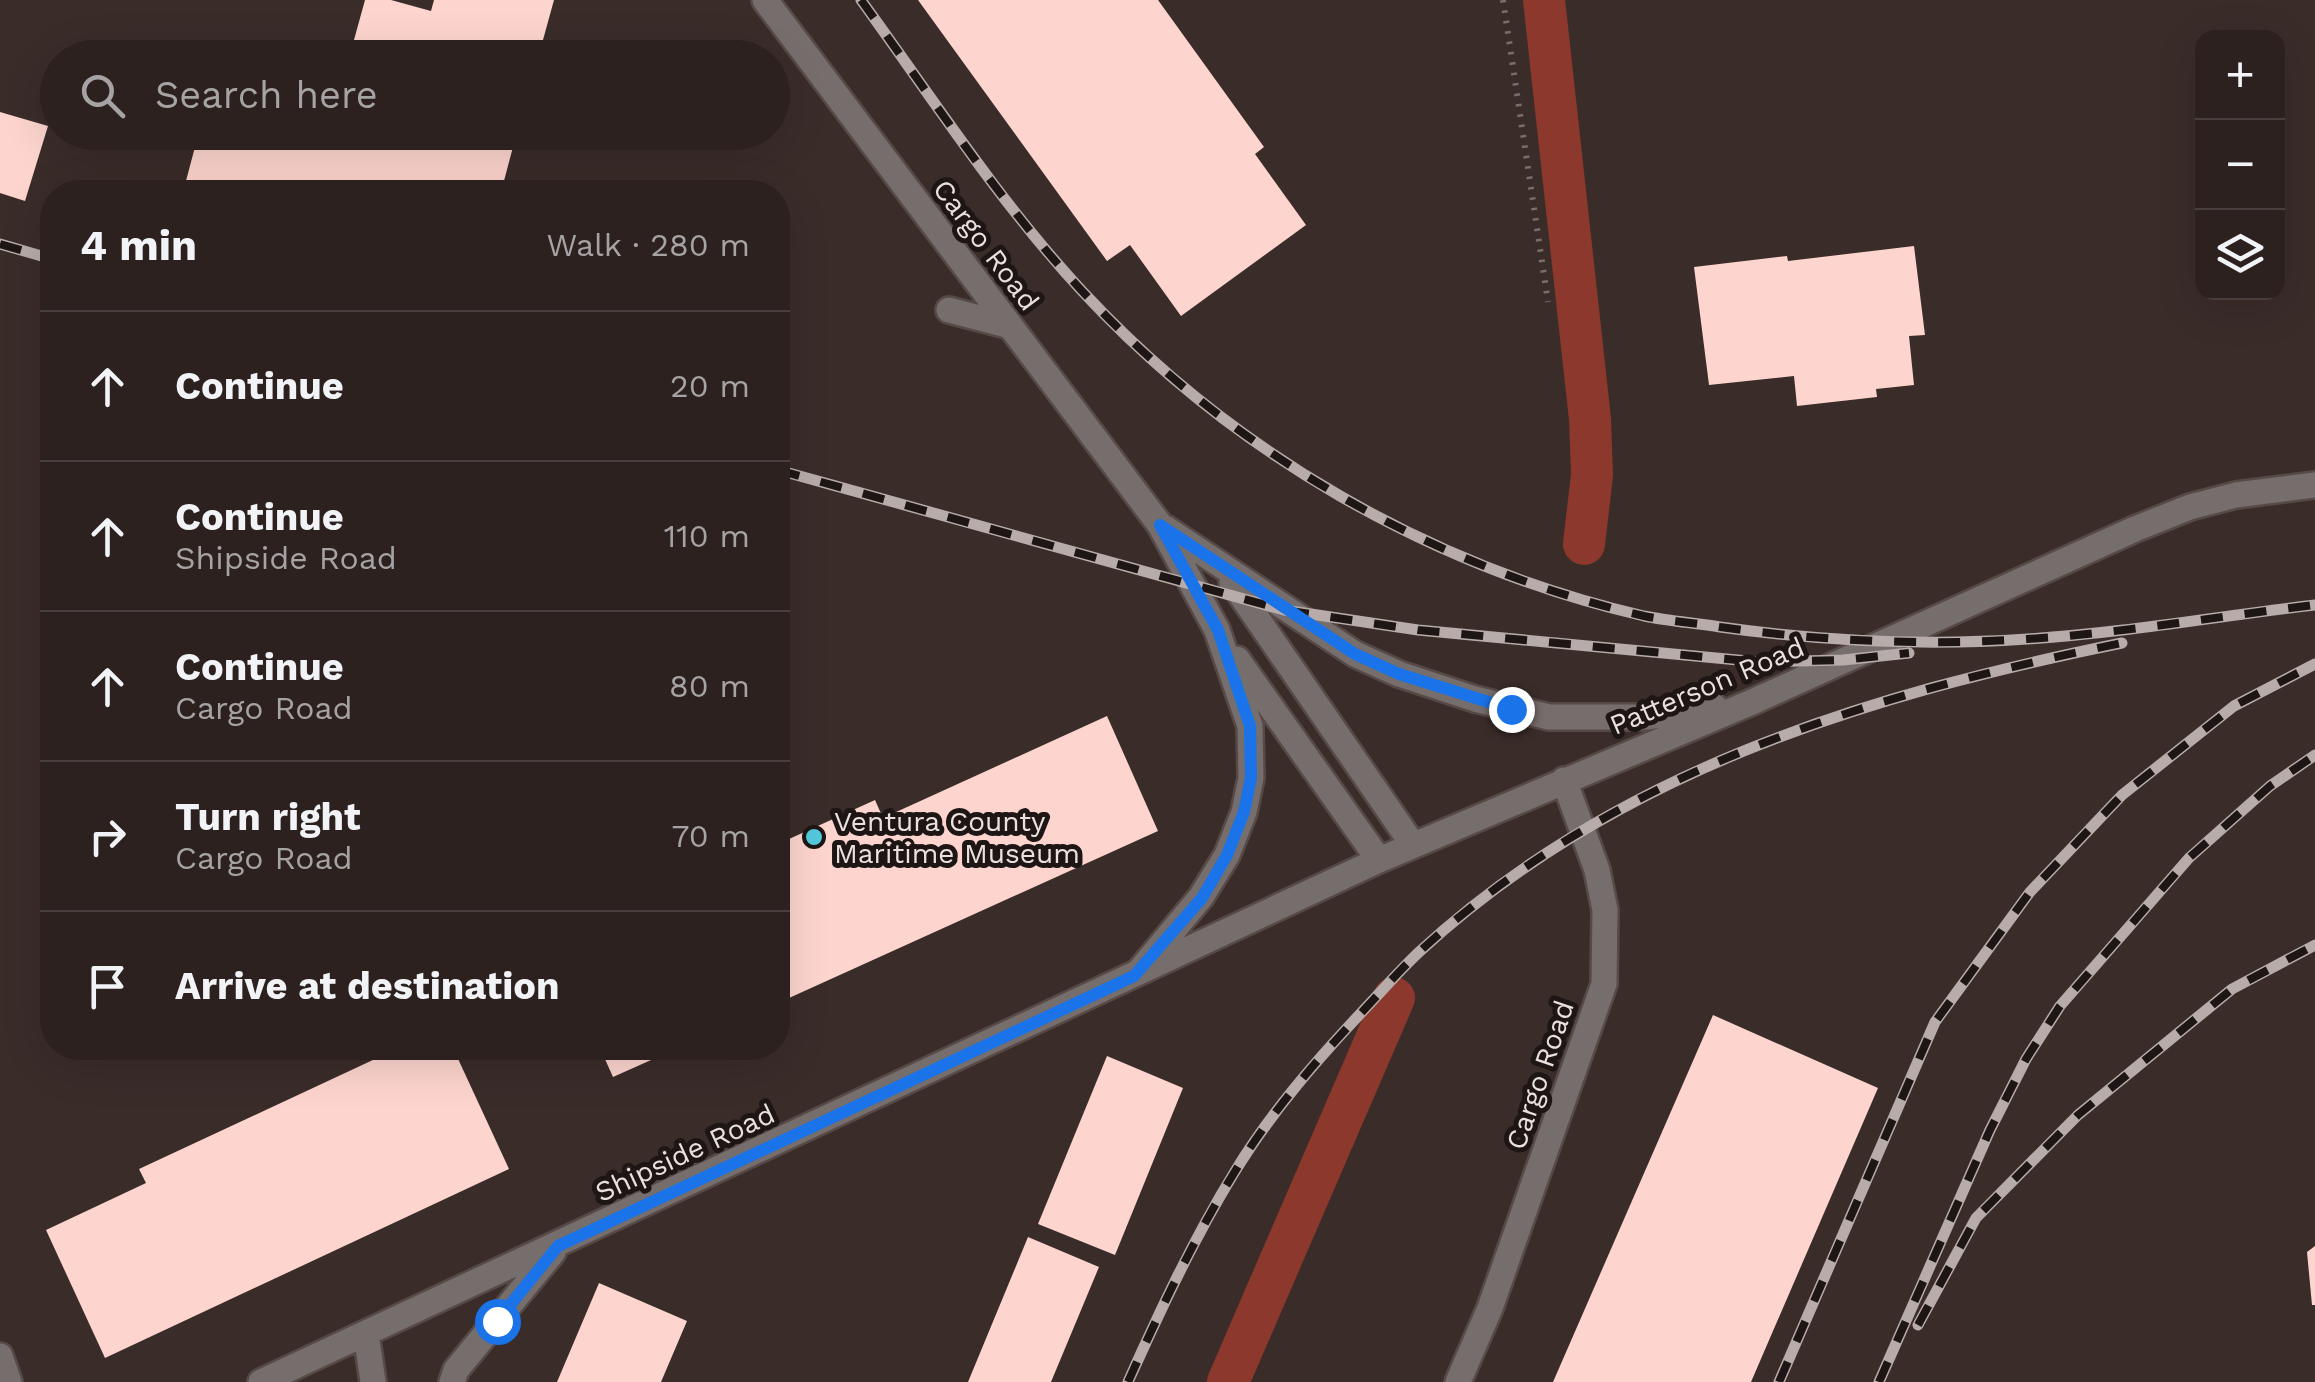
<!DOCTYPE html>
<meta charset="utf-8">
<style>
body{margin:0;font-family:"Work Sans",sans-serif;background:#382e2c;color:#f1f3f6}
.controls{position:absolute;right:30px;top:30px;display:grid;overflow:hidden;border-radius:20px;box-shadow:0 10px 40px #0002}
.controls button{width:90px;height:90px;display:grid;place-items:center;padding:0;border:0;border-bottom:2px solid #483e3d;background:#2c211f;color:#f1f3f6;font:50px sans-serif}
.stop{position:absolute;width:30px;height:30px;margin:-22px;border:8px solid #1a73e8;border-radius:50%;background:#fff}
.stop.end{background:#1a73e8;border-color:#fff;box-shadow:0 2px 10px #0008}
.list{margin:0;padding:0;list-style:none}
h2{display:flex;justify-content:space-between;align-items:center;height:130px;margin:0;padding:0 40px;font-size:42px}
h2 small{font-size:32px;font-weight:400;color:#a6a3a4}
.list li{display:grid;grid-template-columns:65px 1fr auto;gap:30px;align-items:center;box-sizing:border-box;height:150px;padding:0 40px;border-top:2px solid #483e3d}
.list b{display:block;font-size:38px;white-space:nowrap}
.list p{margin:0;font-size:32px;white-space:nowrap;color:#a6a3a4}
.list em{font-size:32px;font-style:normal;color:#a6a3a4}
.icon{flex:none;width:55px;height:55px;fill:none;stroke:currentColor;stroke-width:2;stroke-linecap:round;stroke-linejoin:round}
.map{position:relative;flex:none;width:2315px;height:1382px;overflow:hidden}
.search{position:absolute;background:#2c211f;box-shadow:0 10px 40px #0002;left:40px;top:40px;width:750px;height:110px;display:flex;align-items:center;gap:25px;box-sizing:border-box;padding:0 35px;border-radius:55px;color:#a6a3a4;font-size:38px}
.panel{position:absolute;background:#2c211f;box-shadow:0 10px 40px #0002;left:40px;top:180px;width:750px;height:880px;border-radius:40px}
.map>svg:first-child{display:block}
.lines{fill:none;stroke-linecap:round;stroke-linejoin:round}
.canal{stroke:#8c382d;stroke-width:42}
.building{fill:#fdd5ce}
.minor-casing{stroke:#564946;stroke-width:30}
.path{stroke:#7a6d6a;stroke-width:6;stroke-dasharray:2.5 8;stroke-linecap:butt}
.minor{stroke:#766e6d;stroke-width:25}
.rail-casing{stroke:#b7aca9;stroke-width:11}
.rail{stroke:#1d1615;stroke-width:8;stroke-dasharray:22;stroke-linecap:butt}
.route{stroke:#1a73e8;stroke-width:12}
.poi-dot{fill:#54cadd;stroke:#1d1615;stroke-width:4}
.labels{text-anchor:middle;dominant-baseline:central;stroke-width:10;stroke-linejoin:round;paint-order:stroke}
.street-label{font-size:28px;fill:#eae0de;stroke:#1d1615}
.poi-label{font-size:28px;fill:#eae0de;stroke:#1d1615;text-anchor:start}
</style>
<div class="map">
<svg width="2315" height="1382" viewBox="0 0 2315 1382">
<rect width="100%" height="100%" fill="#3a2c29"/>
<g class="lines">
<path class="canal" d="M1544,0L1590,419L1592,475L1584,544
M1228,1382L1394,998"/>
</g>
<path class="building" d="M365,0H391L431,11L434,0H554L538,58H349Z
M918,0H1158L1264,147L1255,154L1306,225L1181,316L1130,245L1107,261Z
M223,45L264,56V58H220Z
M0,112L48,126L25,201L0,193Z
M199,132H517L501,192H183Z
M1914,246L1925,335L1909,336L1914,385L1876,389L1877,397L1797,406L1794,376L1709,385L1694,267L1787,256L1788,261Z
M1107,716L1158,831L778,1003V844L875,800L883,818Z
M1713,1015L1878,1088L1751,1382H1553Z
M369,1048H453L509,1169L105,1358L46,1230L146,1183L139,1169L375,1059Z
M600,1048H678L613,1077Z
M1107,1056L1183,1088L1115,1255L1038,1224Z
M1028,1237L1099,1267L1051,1382H968Z
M2315,1246V1305H2312L2307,1252Z
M599,1283L687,1321L661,1382H557Z"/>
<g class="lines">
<g class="minor-casing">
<path id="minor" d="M765,0L1160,525L1217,630L1250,726L1251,778L1244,812L1227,855L1201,897L1141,969
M949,310L1010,326
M1165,528L1355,654L1399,674L1475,699L1549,717H1648L1715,707
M1232,582L1413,845
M1237,659L1379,860
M366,1333L373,1382
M0,1356L9,1382
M261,1382L1379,860L1752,702L2135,529L2190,507L2236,495L2315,485
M452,1382L456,1370L553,1252
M1458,1382L1490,1308L1604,984L1605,910L1597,870L1564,780"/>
</g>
<path class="path" d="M1503,0L1548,302"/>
<use href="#minor" class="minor"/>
<g class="rail-casing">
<path id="rail" d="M861,0C933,99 1000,203 1083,292C1232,452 1431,567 1644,616C1669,621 1695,623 1720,627C1821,641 1925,646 2027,639C2124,633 2219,616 2315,605
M0,244L52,259
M778,470L1284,610L1418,630L1759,662L1843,660L1909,653
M1918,1325L1976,1218L2078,1115L2232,989L2315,945
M1128,1382C1160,1311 1193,1240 1234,1173C1269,1115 1314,1063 1361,1013C1380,993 1398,972 1418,953C1613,772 1866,695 2122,643
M1779,1382L1935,1022L2030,892L2122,795L2234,706L2315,664
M1879,1382L1990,1130L2026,1059L2060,1006L2189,858L2270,786L2315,755"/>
</g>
<use href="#rail" class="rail"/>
</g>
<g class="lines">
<path class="route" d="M497,1321L558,1246L1134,976L1202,898L1227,855L1244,812L1251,778L1250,726L1218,630L1160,525L1355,654L1399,674L1511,709"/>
</g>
<circle class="poi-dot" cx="814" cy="837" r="10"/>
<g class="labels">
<g class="street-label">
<text transform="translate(986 245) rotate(53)">Cargo Road</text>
<text transform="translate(1707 686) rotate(-23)">Patterson Road</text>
<text transform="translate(1540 1075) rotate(-71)">Cargo Road</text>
<text transform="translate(685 1153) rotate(-25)">Shipside Road</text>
</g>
<g class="poi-label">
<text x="834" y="821">Ventura County<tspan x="834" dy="32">Maritime Museum</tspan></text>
</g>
</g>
</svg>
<div class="controls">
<button>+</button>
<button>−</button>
<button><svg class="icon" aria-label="layers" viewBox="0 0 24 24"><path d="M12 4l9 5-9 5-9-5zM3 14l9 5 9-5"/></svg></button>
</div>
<div class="stop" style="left:497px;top:1321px"></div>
<div class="stop end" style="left:1511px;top:709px"></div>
<div class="search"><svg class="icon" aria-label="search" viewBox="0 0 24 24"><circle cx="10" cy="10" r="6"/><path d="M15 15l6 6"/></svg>Search here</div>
<section class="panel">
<h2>4 min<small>Walk · 280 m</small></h2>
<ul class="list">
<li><svg class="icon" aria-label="ahead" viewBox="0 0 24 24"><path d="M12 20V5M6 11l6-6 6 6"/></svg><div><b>Continue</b></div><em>20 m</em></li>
<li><svg class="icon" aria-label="ahead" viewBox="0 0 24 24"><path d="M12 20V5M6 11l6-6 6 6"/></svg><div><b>Continue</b><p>Shipside Road</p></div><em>110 m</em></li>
<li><svg class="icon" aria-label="ahead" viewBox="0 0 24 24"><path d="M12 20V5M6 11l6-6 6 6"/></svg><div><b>Continue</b><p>Cargo Road</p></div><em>80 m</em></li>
<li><svg class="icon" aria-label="right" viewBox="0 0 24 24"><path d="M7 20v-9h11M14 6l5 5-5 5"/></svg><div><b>Turn right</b><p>Cargo Road</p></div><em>70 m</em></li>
<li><svg class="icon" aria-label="arrive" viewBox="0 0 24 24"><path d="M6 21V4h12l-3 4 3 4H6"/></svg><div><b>Arrive at destination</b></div></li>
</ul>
</section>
</div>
